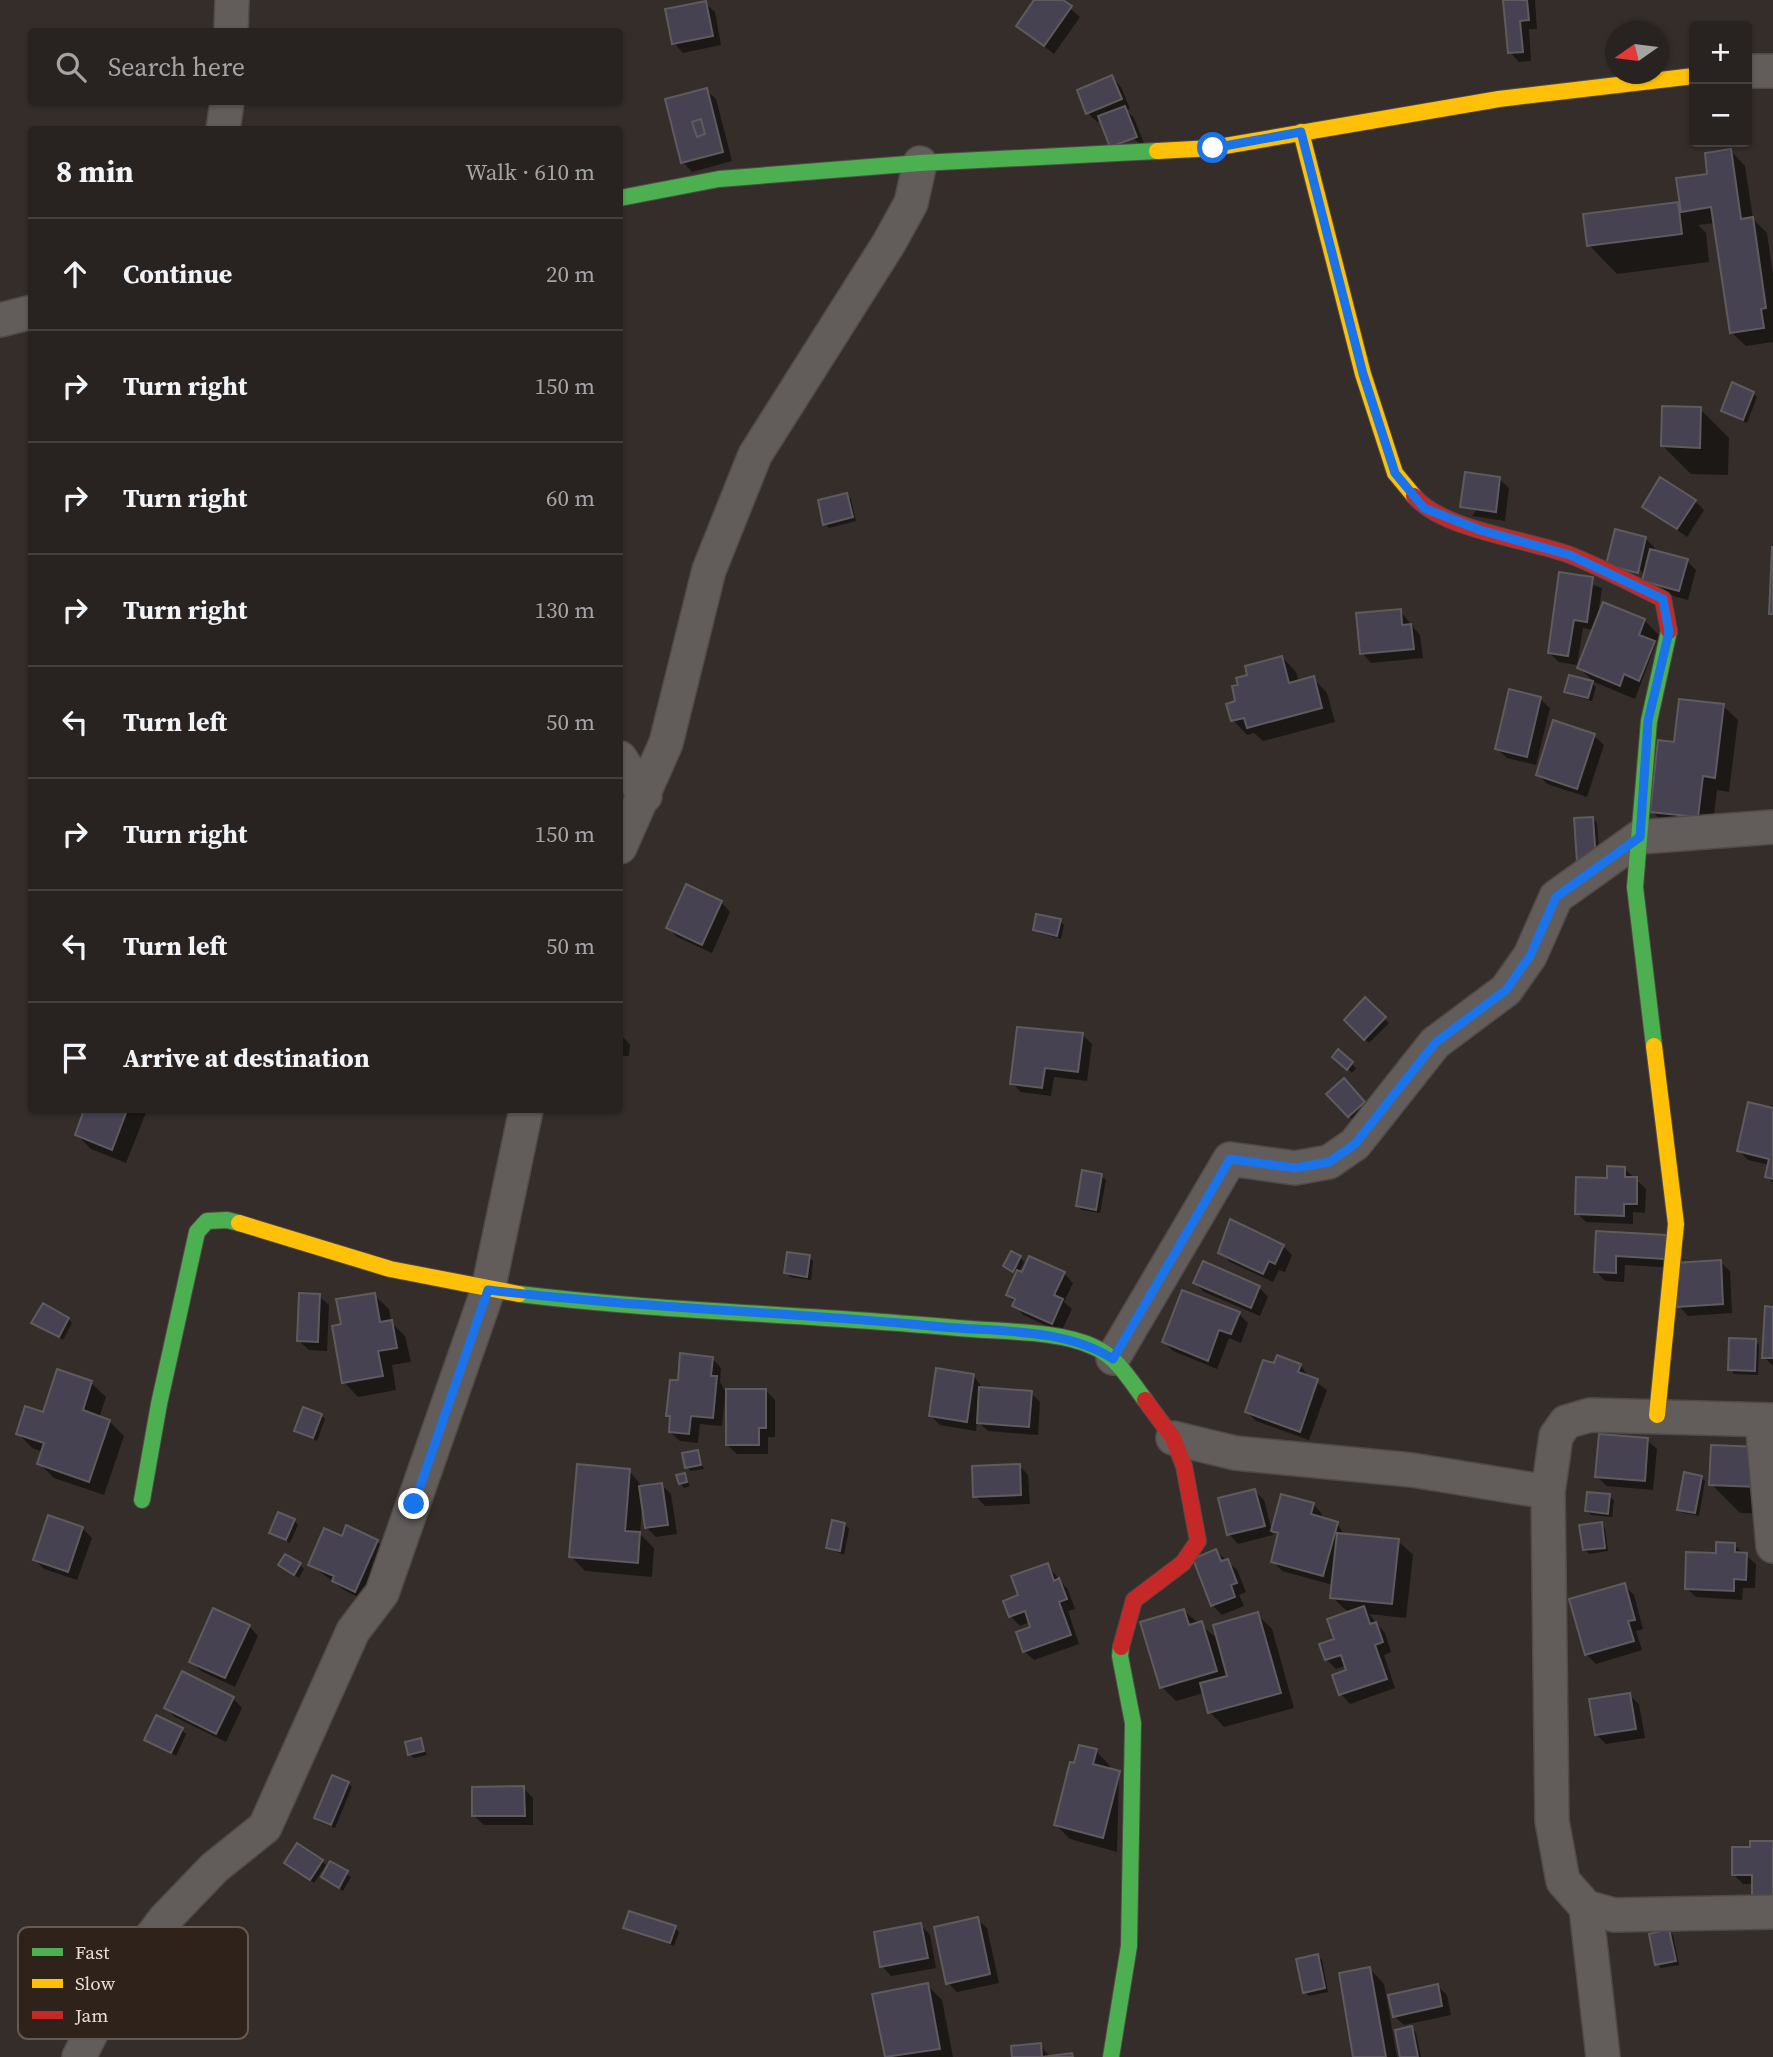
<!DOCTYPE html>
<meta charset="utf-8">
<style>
body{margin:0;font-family:"Source Serif 4",serif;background:#342f2d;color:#f1f3f6}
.controls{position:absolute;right:21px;top:21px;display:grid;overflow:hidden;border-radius:7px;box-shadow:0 2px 5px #0004}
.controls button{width:63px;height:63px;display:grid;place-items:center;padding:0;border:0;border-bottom:2px solid #443f3e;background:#282220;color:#f1f3f6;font:35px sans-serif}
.compass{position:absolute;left:1605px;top:21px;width:63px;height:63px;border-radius:50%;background:#282220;box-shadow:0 2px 5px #0004;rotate:256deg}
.stop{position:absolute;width:21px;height:21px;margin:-16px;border:5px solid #1a73e8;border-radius:50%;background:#fff}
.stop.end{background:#1a73e8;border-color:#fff;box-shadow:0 2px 7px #0008}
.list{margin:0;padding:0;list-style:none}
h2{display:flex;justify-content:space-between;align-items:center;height:91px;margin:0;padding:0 28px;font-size:30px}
h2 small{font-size:23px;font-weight:400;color:#a5a4a5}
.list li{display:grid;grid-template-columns:46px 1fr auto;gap:21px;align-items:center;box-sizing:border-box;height:112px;padding:0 28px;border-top:2px solid #443f3e}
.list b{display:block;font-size:26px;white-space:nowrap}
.list em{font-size:23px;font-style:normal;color:#a5a4a5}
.icon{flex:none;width:38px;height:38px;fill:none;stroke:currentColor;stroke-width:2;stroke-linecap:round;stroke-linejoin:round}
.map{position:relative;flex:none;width:1773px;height:2057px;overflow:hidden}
.search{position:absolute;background:#282220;box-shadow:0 2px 5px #0004;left:28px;top:28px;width:595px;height:77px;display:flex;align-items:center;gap:18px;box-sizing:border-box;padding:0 24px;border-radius:7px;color:#a5a4a5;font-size:26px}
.panel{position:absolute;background:#282220;box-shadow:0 2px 5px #0004;left:28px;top:126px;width:595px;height:987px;border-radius:7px}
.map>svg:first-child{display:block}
.shadow{fill:#0007}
.building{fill:#474251;stroke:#5f5b5d;stroke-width:2;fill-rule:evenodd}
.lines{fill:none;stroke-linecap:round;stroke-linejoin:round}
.street-casing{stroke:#514a47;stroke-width:36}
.fast-casing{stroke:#514a47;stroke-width:18}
.slow-casing{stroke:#514a47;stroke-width:18}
.jam-casing{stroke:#514a47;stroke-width:18}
.street{stroke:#625d5a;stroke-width:33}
.fast{stroke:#4caf50;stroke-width:16}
.slow{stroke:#ffc107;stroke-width:16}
.jam{stroke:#c62828;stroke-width:16}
.route{stroke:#1a73e8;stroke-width:9}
.key{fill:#2f221b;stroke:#665a54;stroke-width:2}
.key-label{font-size:19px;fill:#e7ddd9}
</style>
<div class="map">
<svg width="1773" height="2057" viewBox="0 0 1773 2057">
<rect width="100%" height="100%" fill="#352d2a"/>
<path class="shadow" d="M1036,0H1060L1080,17L1054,54L1018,26Z
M1506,0H1535L1537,29H1529L1531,61L1519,62L1510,52Z
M705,3L715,12L721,45L683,53L674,43Z
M1112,77L1121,87L1130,109L1126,110L1134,118L1145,146L1102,120L1097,122L1088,113Z
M706,90L716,99L732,161L692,172L683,162Z
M1731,151L1745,166L1753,219L1767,233L1773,275V342L1746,346L1731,332L1715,223L1698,225L1706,233L1709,262L1617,274L1589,245L1677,204L1682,209Z
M1753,393L1757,397L1747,423L1723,411Z
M1700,409L1729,438L1728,475L1691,474L1663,446Z
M1499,479L1509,488L1505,521L1472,516Z
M846,495L851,499L856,521L829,528L825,524Z
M1695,501L1704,510L1687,537L1645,507Z
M1616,531L1646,539L1655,548L1654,552L1687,561L1696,570L1688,600L1653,590Z
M1561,574L1602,588L1598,615L1644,620L1659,635L1635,699L1594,682L1579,668L1594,630L1583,628L1577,665L1559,662L1549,653Z
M1400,611L1420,635L1423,658L1371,663L1362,653Z
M1282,657L1296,672L1299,682L1313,678L1327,693L1335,722L1263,741L1254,733L1247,735L1233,720L1240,686Z
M1592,683L1596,687L1592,701L1571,695L1566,691Z
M1540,699L1550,708L1536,765L1507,758L1497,749Z
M1723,706L1738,720L1729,792L1717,790L1712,831L1666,826L1652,811L1676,744Z
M1594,736L1604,745L1587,797L1547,784L1538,774Z
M1593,819L1597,823L1600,864L1583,865Z
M721,902L730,912L712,953L677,937L668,928Z
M1060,921L1064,925L1061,939L1039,933L1034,929Z
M1365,1000L1389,1023L1369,1043L1346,1020Z
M620,1035L630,1044L629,1056H620Z
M1082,1035L1092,1044L1087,1081L1054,1077L1051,1096L1021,1092L1012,1083Z
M1338,1052L1356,1068L1352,1073L1334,1056Z
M1343,1081L1367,1108L1353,1120L1329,1094Z
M86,1110H147L126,1163L91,1149L77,1135Z
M1773,1110V1183L1767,1177L1770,1165L1748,1160L1738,1150Z
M1625,1169L1646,1189L1645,1213L1633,1212V1224L1586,1222L1577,1213L1608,1180Z
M1101,1176L1106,1180L1100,1213L1082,1210L1077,1206Z
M1597,1233L1674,1265L1720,1262L1730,1271L1732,1313L1688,1316L1679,1306L1677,1268L1625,1265L1624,1282L1605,1281L1596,1271Z
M1283,1246L1292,1255L1285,1272L1279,1270L1273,1282L1230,1262L1220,1252Z
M809,1257L813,1261L811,1280L790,1277L786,1273Z
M1020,1257L1024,1262L1019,1272L1064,1273L1073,1283L1064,1302L1072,1309L1061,1332L1023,1315L1008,1295L1017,1275L1005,1266Z
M1195,1283L1259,1287L1268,1297L1260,1316L1204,1292Z
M374,1295L389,1309L391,1322L405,1336L411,1362L392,1365L396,1390L358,1397L344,1382L343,1325Z
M319,1296L329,1305L327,1351L309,1350L299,1341Z
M1773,1308V1366L1764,1357Z
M1239,1314L1248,1323L1241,1343L1229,1338L1217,1369L1173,1351L1164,1342Z
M68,1319L72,1323L63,1340L34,1322Z
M1755,1341L1759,1345L1758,1375L1734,1374L1730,1369Z
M1278,1357L1301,1366L1309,1377L1327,1390L1309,1440L1256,1421L1247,1412Z
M712,1358L721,1368L720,1382L725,1391H766L775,1400V1437H768V1454H737L727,1445V1396H725L722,1426L700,1424L698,1443L680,1441L670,1432L672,1418L668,1415L679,1382Z
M974,1376L983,1389L1031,1393L1040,1402L1038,1435L988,1431L977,1421L976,1431L940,1425L931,1416Z
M91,1383L106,1397L99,1418L109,1421L124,1436L104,1495L54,1478L39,1463L43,1452L32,1448L18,1433Z
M321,1415L325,1419L317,1441L296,1430Z
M1647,1440L1657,1449L1653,1490L1607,1486L1597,1477Z
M697,1452L704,1469L691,1471L686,1467Z
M1773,1462V1514L1740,1513L1711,1484Z
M1019,1465L1028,1475L1030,1504L985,1506L975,1496Z
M629,1470L643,1488L662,1485L671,1494L677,1534L656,1537L646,1527L642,1507L640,1534L654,1548L652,1577L585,1571L571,1556Z
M684,1475L690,1486L684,1488L680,1483Z
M1701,1477L1705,1481L1699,1516L1683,1513L1679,1509Z
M1255,1491L1264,1500L1273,1535L1238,1544L1229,1534Z
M1609,1496L1614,1500L1612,1517L1591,1515L1587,1511Z
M1313,1504L1322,1514L1321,1519L1337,1524L1346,1536L1398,1541L1413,1555L1406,1618L1369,1614L1385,1633L1391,1652L1384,1655L1395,1688L1350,1704L1341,1694L1349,1671L1347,1665L1336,1669L1326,1659L1349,1613L1332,1597L1333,1585L1282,1571L1273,1561L1279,1537L1273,1531Z
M294,1521L298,1525L290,1543L271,1532Z
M845,1524L849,1529L844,1555L828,1548Z
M1601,1524L1605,1528L1608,1551L1589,1554L1584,1549Z
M82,1528L92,1538L77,1580L44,1569L35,1560Z
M342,1539L377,1541L386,1551L364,1600L344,1590L310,1564Z
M1734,1545L1756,1564L1755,1588H1743L1742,1600L1696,1597L1686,1588L1718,1555Z
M1216,1551L1237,1570L1246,1592L1239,1595L1244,1606L1222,1615L1212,1605Z
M300,1565L304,1569L299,1578L284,1569Z
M1047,1565L1068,1590L1075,1609L1068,1611L1079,1644L1034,1660L1024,1651L1032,1628L1030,1622L1020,1626L1010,1616L1020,1597Z
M1624,1585L1634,1595L1643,1629L1636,1631L1642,1650L1596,1664L1586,1654Z
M1184,1611L1219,1640L1257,1614L1272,1629L1294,1708L1224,1727L1210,1712L1204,1693L1176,1701L1162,1687Z
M249,1626L258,1636L235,1687L201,1671L191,1661Z
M1629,1695L1639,1704L1645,1738L1606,1744L1597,1735Z
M233,1698L242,1708L226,1742L175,1717L166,1708Z
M182,1730L186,1734L176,1756L146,1740Z
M420,1740L427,1755L414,1758L409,1754Z
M1096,1751L1110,1766L1109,1770L1119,1773L1117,1852L1070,1839L1056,1825Z
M348,1783L352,1787L335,1828L320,1822L316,1818Z
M523,1788L533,1798V1825H484L474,1816Z
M1773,1843L1754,1884H1743L1734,1875Z
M321,1861L326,1865L314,1883L291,1867Z
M330,1863L351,1877L343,1891L323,1877Z
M977,1919L987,1928L999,1983L957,1992L948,1983Z
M921,1925L930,1935L936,1968L891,1976L882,1966Z
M625,1927L675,1928L679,1932L674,1946Z
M1668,1931L1673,1935L1679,1965L1661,1968L1657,1964Z
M1318,1956L1322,1960L1328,1992L1309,1996L1305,1992Z
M1370,1969L1384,1984L1397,2057H1355Z
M927,1985L942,2000L953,2057H886L874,1996Z
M1437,1986L1447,1995L1451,2015L1404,2025L1394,2016Z
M1412,2028L1416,2033L1421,2057H1402Z
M1040,2045L1050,2057H1014Z"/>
<path class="building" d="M1034,0H1063L1072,6L1044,46L1016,26Z
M1503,0H1527L1529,20L1520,21L1523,52L1508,53Z
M706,1L713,36L672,44L665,9Z
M1112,75L1122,99L1086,114L1077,90Z
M707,88L723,152L681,163L665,99ZM701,119L705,134L697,137L692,122Z
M1125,106L1137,137L1110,147L1098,116Z
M701,119L705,134L697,137L692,122Z
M1731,149L1741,219L1753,217L1766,308L1761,309L1764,328L1730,333L1711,207L1681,212L1676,178L1707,174L1705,153Z
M1678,202L1682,234L1587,246L1583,214Z
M1732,382L1754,392L1743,420L1721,411Z
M1662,406L1701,407L1700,448L1661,446Z
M1465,472L1500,477L1496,512L1460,507Z
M1660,477L1696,500L1677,529L1642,507Z
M847,493L853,517L823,525L818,500Z
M1615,529L1646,537L1638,573L1606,565Z
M1772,547H1773V614H1769Z
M1650,549L1688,559L1679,591L1642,581Z
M1559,572L1593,577L1587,622L1574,620L1568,656L1548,653Z
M1603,602L1645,619L1639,635L1655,641L1639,681L1624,674L1620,686L1577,668Z
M1401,609L1402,625L1411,624L1414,649L1360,654L1356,613Z
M1282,656L1289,683L1314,676L1322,708L1247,728L1244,718L1231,721L1226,704L1235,701L1232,686L1238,685L1236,678L1247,675L1245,666Z
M1569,675L1593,681L1588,698L1564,692Z
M1509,689L1541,697L1527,757L1495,749Z
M1679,699L1724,704L1715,778L1703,776L1698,817L1650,812L1658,740L1674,742Z
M1553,720L1595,734L1577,789L1536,775Z
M1593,817L1596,860L1577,862L1574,818Z
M686,884L722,901L702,945L666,928Z
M1036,914L1061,919L1057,936L1033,930Z
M1365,997L1386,1017L1364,1040L1344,1020Z
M1017,1027L1083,1033L1078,1072L1045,1068L1042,1088L1010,1084Z
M1338,1049L1353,1062L1347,1070L1332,1057Z
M1344,1078L1365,1102L1348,1117L1326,1094Z
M1748,1102L1773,1108V1179L1765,1177L1769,1159L1737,1151Z
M84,1110H127L112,1150L75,1135Z
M1607,1166L1625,1167V1177H1637V1204H1624V1216L1575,1214L1576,1177L1607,1178Z
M1082,1170L1102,1174L1096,1210L1076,1206Z
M1230,1219L1284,1245L1275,1264L1269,1261L1263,1274L1218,1253Z
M1596,1231L1667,1235L1665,1259L1616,1256V1273L1594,1272Z
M1011,1251L1021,1256L1013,1272L1003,1266Z
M787,1252L810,1255L807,1277L784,1273Z
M1029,1256L1065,1272L1054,1295L1063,1299L1052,1324L1012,1306L1015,1299L1006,1295L1017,1270L1022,1272Z
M1721,1260L1723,1304L1677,1307L1675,1263Z
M1203,1261L1260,1286L1251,1308L1193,1283Z
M1182,1290L1240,1312L1231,1334L1219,1330L1208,1361L1162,1342Z
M299,1293L320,1294L318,1342L297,1341Z
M375,1293L380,1322L392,1320L397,1348L378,1351L383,1376L342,1383L332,1326L341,1324L336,1299Z
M43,1303L69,1318L59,1337L31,1323Z
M1765,1306L1773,1307V1358H1762Z
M1729,1338L1756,1339L1755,1371L1728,1370Z
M680,1353L713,1357L711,1376H717L713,1418L691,1416L689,1434L669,1432L670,1416H666L670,1380H678Z
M1277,1355L1301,1364L1298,1372L1318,1379L1300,1432L1245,1412L1263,1360L1274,1363Z
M936,1368L974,1374L967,1422L929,1416Z
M57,1369L92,1381L83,1410L110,1420L89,1482L37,1464L44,1443L16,1434L25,1406L43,1412Z
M979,1387L1032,1391L1029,1427L977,1423Z
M726,1389H766V1428H759V1445H726Z
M303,1407L322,1414L313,1438L294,1431Z
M1599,1434L1648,1438L1645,1481L1595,1477Z
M1711,1445L1760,1447L1758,1487L1709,1485Z
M698,1450L701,1465L685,1468L682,1453Z
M577,1464L630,1469L625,1531L640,1532L638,1563L569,1557Z
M1020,1464L1021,1495L973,1497L972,1466Z
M1684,1472L1702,1476L1695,1513L1677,1510Z
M685,1473L687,1482L679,1484L676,1475Z
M662,1483L668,1525L645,1528L639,1486Z
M1255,1489L1265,1526L1227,1535L1218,1498Z
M1587,1492L1610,1494L1608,1514L1585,1511Z
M1281,1494L1314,1503L1311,1514L1338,1522L1323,1576L1271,1562L1278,1533L1271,1531Z
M278,1512L295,1519L286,1540L269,1533Z
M48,1515L83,1527L68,1572L33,1560Z
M832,1520L845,1523L840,1551L826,1548Z
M1602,1522L1605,1548L1583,1550L1579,1525Z
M346,1525L378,1540L355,1592L332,1581L334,1576L308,1565L324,1528L342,1536Z
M1337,1533L1399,1539L1392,1604L1330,1598Z
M1716,1542L1735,1543V1552L1747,1553L1746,1580L1734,1579V1591L1685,1589L1686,1552L1716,1553Z
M1216,1549L1221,1561L1228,1559L1237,1583L1231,1585L1235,1597L1211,1606L1193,1559Z
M285,1554L301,1563L294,1575L278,1565Z
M1048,1563L1054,1581L1059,1578L1067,1599L1059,1602L1071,1635L1023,1652L1016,1632L1030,1627L1025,1611L1009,1617L1003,1601L1018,1595L1011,1576Z
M1625,1583L1635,1620L1628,1621L1634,1641L1585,1655L1569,1599Z
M1364,1606L1370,1624L1376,1622L1383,1642L1375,1645L1387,1679L1339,1695L1332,1675L1346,1670L1341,1655L1325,1660L1319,1644L1334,1639L1327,1619Z
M213,1608L250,1625L225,1678L189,1662Z
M1184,1609L1189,1625L1202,1621L1217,1671L1160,1688L1140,1622Z
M1258,1612L1281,1693L1208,1713L1200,1683L1227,1676L1213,1625Z
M182,1671L234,1697L216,1734L164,1708Z
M1630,1693L1636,1729L1595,1735L1589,1699Z
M156,1715L183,1728L171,1753L144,1740Z
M421,1738L424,1751L408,1755L405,1742Z
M1079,1745L1097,1749L1093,1764L1120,1771L1103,1838L1054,1825L1070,1762L1074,1763Z
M332,1775L349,1782L331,1825L314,1818Z
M524,1786L525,1816H472V1787Z
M1750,1841H1773V1906H1752V1875H1732V1847H1750Z
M297,1843L323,1860L310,1880L284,1863Z
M330,1861L348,1871L339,1888L321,1877Z
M629,1911L676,1926L670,1943L623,1928Z
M978,1917L990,1974L946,1984L934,1927Z
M921,1923L928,1958L880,1967L874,1932Z
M1669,1929L1676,1961L1655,1965L1649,1934Z
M1318,1954L1325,1988L1303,1993L1296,1959Z
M1370,1967L1386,2057H1353L1339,1973Z
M928,1983L940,2049L885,2057L872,1994Z
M1438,1984L1442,2006L1393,2017L1388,1995Z
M1412,2026L1418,2057H1400L1395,2030Z
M1041,2043L1042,2057L1072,2053L1073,2057H1012L1011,2046Z"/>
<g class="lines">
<g class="street-casing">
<path id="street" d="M231,32L232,0
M1747,71H1773
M223,130L227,102
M0,320L32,312
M620,758L645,796
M620,847L666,743L709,570L755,455L889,243L911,203L920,163
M1113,1358L1230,1159L1295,1168L1329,1162L1355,1144L1435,1043L1506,990L1530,956L1556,897L1640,837L1773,827
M1762,1420L1773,1546
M1773,1420L1590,1415L1566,1422L1556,1436L1548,1492L1552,1821L1563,1881L1586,1907L1614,1915L1773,1912
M1173,1438L1235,1453L1412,1470L1548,1492
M1586,1907L1603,2057
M79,2057L117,1982L165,1919L214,1868L265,1827L353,1631L382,1593L488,1290L526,1110"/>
</g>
<g class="fast-casing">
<path id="fast" d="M620,198L719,179L920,163L1157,151
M1654,1046L1635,887L1649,721L1669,631
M519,1294C665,1312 812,1314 958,1328C998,1332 1059,1330 1094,1347C1117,1357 1130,1380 1145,1400
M142,1500L159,1404L197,1232L207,1221L227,1220L239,1223
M1111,2057L1129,1946L1133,1723L1120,1656L1121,1647"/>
</g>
<g class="slow-casing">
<path id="slow" d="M1301,132L1363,374L1395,473L1414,496
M1157,151L1213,148L1499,99L1694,76
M1654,1046L1676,1224L1657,1415
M239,1223L390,1269L519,1294"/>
</g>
<g class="jam-casing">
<path id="jam" d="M1414,496C1442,530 1527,539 1570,555C1601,567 1632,584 1663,599L1669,631
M1121,1647L1134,1600L1183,1563L1198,1541L1184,1466L1173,1438L1145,1400"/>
</g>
<use href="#street" class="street"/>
<use href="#fast" class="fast"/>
<use href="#slow" class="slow"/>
<use href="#jam" class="jam"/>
</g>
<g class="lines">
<path class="route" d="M414,1504L488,1290C639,1308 791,1312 943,1327C999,1332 1065,1328 1113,1359L1230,1159L1295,1168L1329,1162L1355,1144L1435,1043L1506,990L1530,956L1556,897L1640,837L1648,721L1669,632L1663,599L1570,555L1480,530L1424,508L1395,473L1363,374L1301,132L1213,148"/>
</g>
<rect x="18" y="1927" width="230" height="112" rx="10" class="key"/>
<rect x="32" y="1948" width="31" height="8" fill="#4caf50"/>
<rect x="32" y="1979" width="31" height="9" fill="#ffc107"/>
<rect x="32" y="2011" width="31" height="8" fill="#c62828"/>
<g class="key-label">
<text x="75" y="1959">Fast</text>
<text x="75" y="1990">Slow</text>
<text x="75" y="2022">Jam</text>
</g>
</svg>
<div class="controls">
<button>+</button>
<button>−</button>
</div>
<svg class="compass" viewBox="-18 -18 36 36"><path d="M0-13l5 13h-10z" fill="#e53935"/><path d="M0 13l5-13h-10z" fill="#a5a4a5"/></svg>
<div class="stop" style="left:1213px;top:148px"></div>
<div class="stop end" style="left:414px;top:1504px"></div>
<div class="search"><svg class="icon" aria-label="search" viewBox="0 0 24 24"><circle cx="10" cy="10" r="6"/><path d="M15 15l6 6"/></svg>Search here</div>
<section class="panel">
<h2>8 min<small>Walk · 610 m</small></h2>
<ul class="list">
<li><svg class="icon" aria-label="ahead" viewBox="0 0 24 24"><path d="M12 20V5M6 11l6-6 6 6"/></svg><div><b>Continue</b></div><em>20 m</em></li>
<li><svg class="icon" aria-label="right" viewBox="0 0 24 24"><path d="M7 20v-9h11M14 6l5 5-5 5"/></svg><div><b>Turn right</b></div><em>150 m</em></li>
<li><svg class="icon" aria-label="right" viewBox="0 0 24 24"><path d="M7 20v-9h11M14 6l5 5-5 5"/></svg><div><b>Turn right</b></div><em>60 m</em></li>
<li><svg class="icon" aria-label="right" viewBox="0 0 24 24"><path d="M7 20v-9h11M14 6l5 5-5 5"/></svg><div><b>Turn right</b></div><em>130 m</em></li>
<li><svg class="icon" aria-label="left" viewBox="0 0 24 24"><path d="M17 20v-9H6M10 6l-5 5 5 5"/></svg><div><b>Turn left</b></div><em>50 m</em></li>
<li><svg class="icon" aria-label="right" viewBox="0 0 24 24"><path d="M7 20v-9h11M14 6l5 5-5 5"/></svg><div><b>Turn right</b></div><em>150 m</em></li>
<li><svg class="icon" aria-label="left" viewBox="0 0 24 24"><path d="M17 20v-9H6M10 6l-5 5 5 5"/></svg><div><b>Turn left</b></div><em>50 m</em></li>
<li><svg class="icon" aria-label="arrive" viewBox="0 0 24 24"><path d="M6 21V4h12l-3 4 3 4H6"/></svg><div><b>Arrive at destination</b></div></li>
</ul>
</section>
</div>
